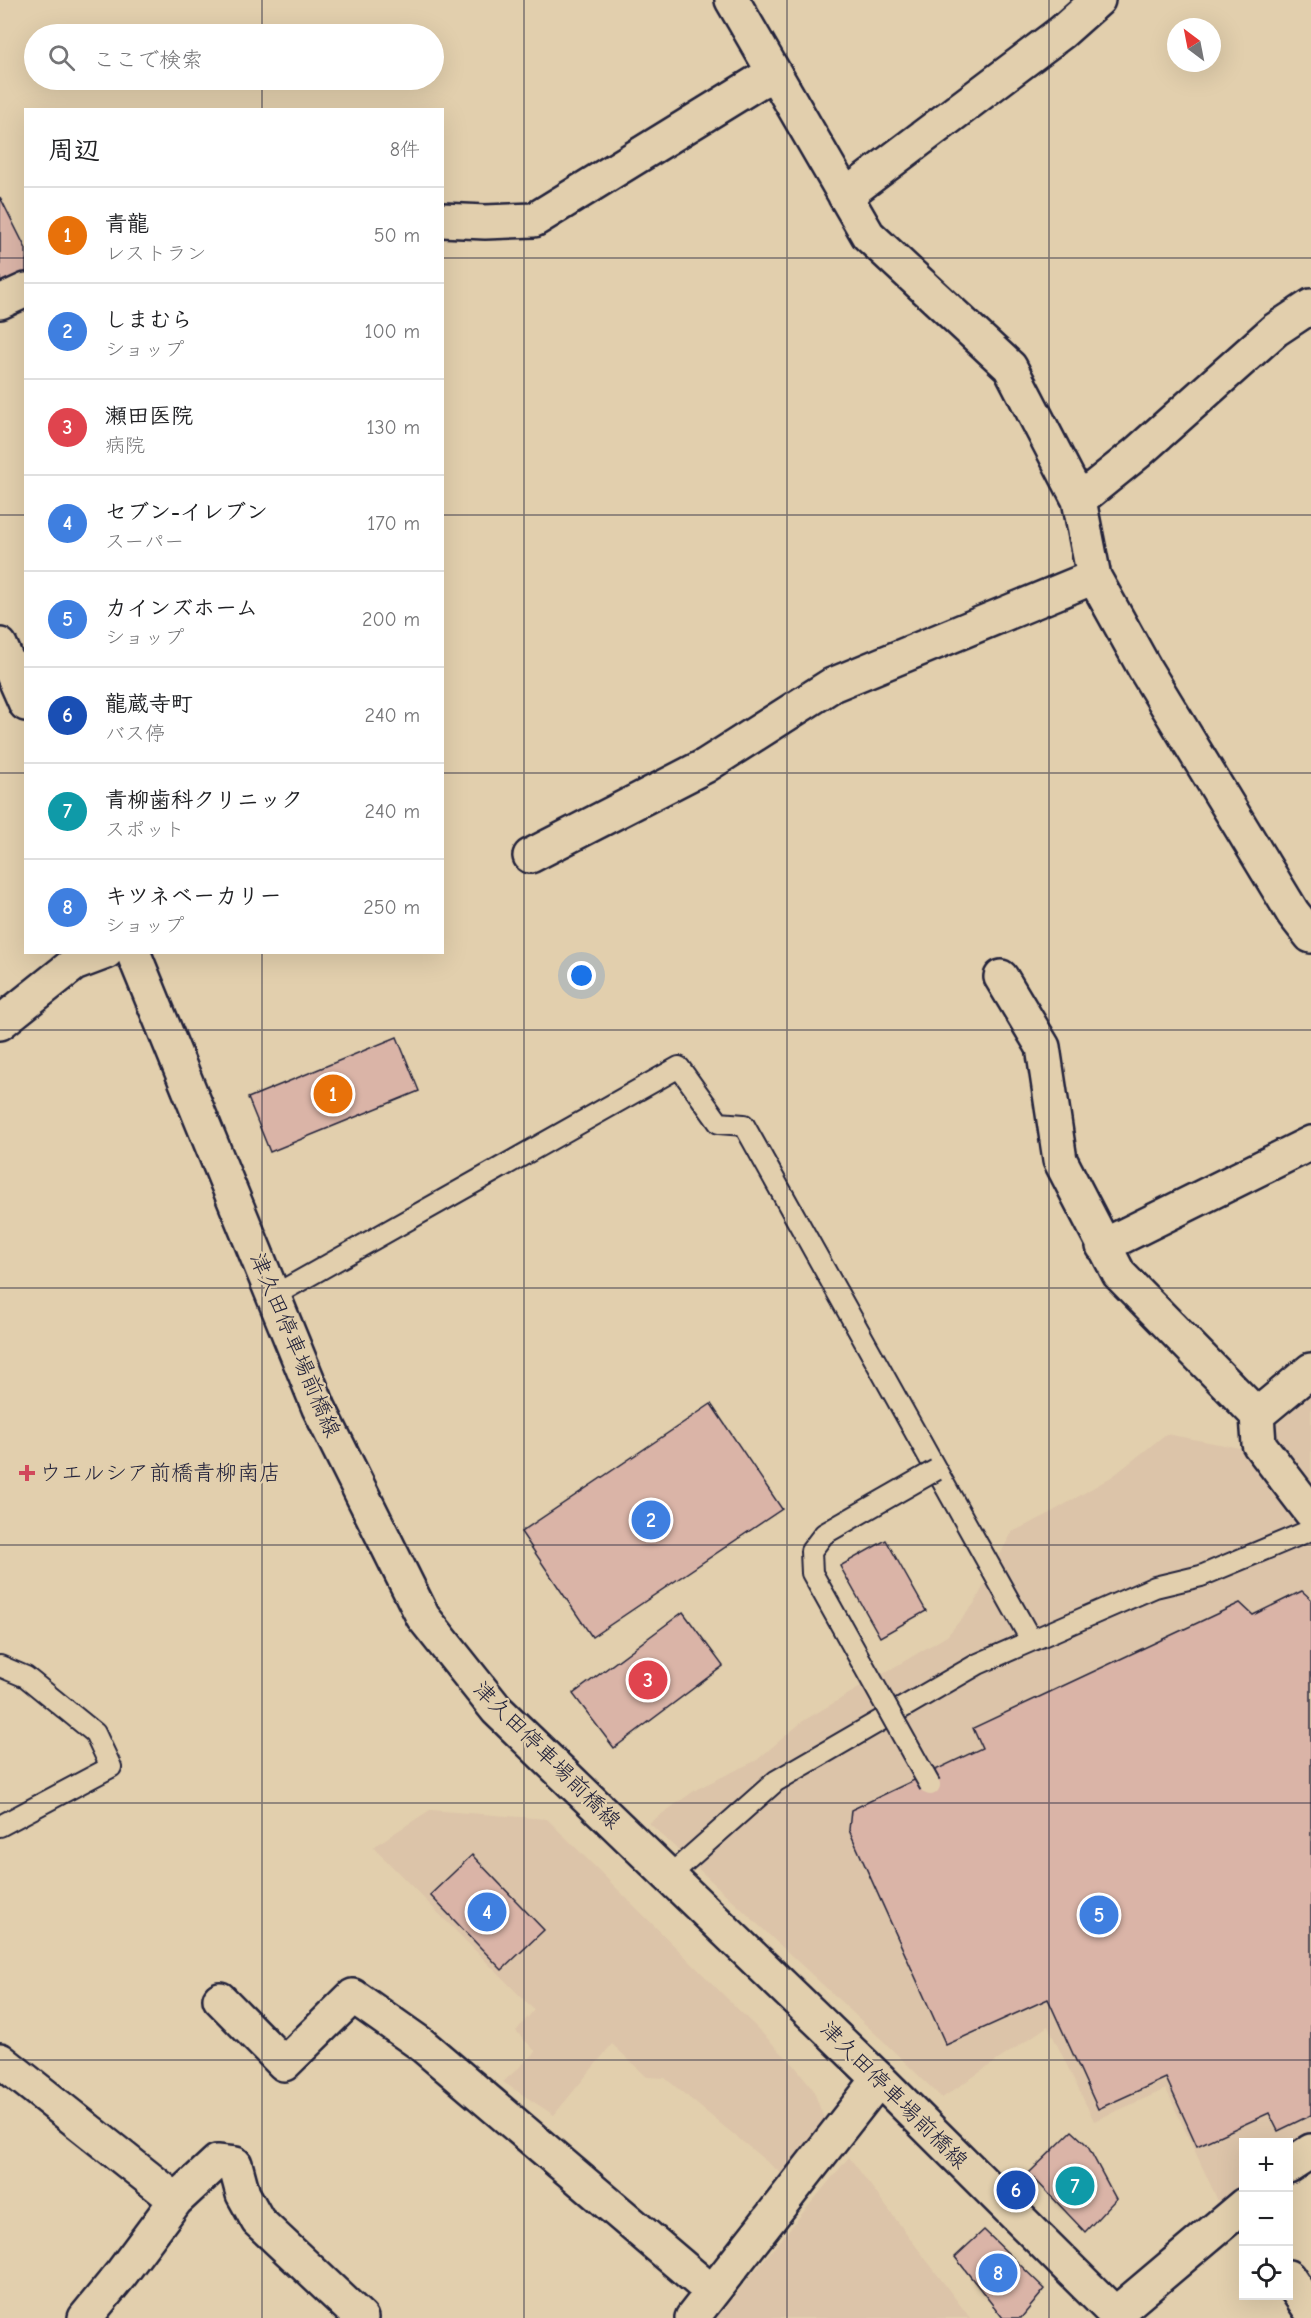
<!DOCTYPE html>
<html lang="ja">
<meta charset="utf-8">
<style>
body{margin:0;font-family:"Comic Neue","Klee One",sans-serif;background:#f6f6f6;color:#202124}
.controls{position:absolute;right:18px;bottom:18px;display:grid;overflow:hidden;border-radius:0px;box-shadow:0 6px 24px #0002}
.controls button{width:54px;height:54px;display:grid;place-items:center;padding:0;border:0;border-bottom:2px solid #e0e0e0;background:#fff;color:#202124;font:30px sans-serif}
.compass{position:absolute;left:1167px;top:18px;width:54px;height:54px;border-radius:50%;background:#fff;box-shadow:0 6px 24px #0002;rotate:328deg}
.you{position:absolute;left:582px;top:976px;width:21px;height:21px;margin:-15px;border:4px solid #fff;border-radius:50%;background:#1a73e8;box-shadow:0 0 0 9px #1a73e833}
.badge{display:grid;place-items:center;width:39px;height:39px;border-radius:50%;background:#d1495b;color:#fff;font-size:20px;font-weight:700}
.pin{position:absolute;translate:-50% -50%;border:3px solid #fff;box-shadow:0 2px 6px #0006}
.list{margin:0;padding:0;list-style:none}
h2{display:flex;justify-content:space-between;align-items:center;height:78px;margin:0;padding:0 24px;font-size:26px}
h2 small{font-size:20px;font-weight:400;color:#757577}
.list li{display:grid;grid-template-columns:39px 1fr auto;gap:18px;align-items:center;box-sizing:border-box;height:96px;padding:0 24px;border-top:2px solid #e0e0e0}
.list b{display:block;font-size:22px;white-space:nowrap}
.list p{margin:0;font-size:20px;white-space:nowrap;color:#757577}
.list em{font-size:20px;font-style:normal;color:#757577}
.icon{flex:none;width:33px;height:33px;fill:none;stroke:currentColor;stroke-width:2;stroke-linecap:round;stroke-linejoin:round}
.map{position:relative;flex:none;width:1311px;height:2318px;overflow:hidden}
.search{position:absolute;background:#fff;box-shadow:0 6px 24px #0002;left:24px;top:24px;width:420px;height:66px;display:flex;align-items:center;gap:15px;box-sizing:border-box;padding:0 21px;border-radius:33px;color:#757577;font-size:22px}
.panel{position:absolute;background:#fff;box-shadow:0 6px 24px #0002;left:24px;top:108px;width:420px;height:846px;border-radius:0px}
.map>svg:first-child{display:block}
.built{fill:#dcc4a9}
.building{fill:#dab4a7;stroke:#22223b;stroke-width:1.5}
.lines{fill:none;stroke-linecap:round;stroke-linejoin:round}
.service-casing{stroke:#22223b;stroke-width:24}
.minor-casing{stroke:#22223b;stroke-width:38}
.secondary-casing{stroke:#22223b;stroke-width:38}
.service{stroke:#e2cfad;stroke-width:20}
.minor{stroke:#e2cfad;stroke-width:33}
.secondary{stroke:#e2cfad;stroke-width:33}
.service-bridge-casing{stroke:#22223b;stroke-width:24;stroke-linecap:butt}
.service-bridge{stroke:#e2cfad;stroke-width:20}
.grid{fill:none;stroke:#22223b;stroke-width:1.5;stroke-opacity:0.55}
.poi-dot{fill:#d1495b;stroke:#e2cfad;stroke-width:2}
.labels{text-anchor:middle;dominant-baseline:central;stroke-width:4.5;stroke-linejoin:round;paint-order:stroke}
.street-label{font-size:22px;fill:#22223b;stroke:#e2cfad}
.poi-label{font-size:22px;fill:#22223b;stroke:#e2cfad;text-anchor:start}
</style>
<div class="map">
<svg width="1311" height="2318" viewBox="0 0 1311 2318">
<rect width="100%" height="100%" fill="#e2cfad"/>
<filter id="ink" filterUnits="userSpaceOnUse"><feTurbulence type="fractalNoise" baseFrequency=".0167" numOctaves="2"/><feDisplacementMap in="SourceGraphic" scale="12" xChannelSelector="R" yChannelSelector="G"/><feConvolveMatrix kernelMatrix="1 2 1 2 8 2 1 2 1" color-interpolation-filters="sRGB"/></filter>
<g filter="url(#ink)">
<path class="built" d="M1311,1394V1489L1274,1438L1276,1425Z
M1166,1434L1240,1448L1311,1542V2131L1289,2147L1288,2142H1244L1243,2183L1219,2203L1166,2089L1094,2121L1048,2026L942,2098L880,2038L649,1823L697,1789L757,1760L803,1721L947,1636L974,1604L1012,1532L1045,1516L1113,1476Z
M430,1810L547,1819L794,2065L813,2089L828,2129L788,2179L665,2078L647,2077L612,2044L554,2115L503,2082L536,2052L516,2031L534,2010L373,1847Z
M849,2157L970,2318H716Z"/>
<path class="building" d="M0,197L26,249V272L0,285Z
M397,1037L419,1091L270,1152L248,1098Z
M711,1404L782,1509L592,1637L521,1532Z
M886,1540L926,1611L880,1637L840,1566Z
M1302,1591L1311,1599V2115L1278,2131L1269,2113L1197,2146L1166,2078L1098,2109L1048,1999L946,2045L849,1830L851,1810L982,1748L973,1728L1240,1603L1253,1615Z
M683,1612L723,1666L614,1748L573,1694Z
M472,1855L544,1930L502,1970L430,1895Z
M1072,2131L1087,2145L1116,2199L1085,2232L1029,2173Z
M984,2230L1045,2289L1021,2318H1003L955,2257Z"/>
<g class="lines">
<g class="service-casing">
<path id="service" d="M273,1296L679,1067L719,1123L744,1125L1031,1640
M0,1666L26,1677L95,1733L111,1767L0,1826
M669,1876L776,1781L978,1664L1155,1587L1201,1576L1311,1530"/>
</g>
<g class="minor-casing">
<path id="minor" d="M732,0L868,235L1010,367L1079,500L1094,577L1145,669L1293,913L1311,936
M845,196L1062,32L1098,0
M442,220L485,222L534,220L758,82L775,74
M0,302L26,290
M1079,500L1137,453L1275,330L1311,306
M530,856L705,766L832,685L1094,577
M1001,977L1043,1047L1060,1160L1119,1274L1257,1415L1259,1444L1311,1512
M0,1023L74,964L106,952
M1103,1246L1311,1143
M1257,1415L1311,1370
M220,1999L284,2064L353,1996L421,2044L712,2292
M0,2060L176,2200
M1288,2166L1311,2151
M1288,2277L1311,2311
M1115,2314L1244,2205
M85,2318L121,2274L176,2200L217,2162L235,2164L243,2194L258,2221L361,2318
M692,2318L879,2079"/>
</g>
<g class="secondary-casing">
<path id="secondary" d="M0,645L26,704
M133,952L319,1408L423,1617L497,1710L879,2079L1119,2318"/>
</g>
<use href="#service" class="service"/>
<use href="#minor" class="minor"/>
<use href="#secondary" class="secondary"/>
<g class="service-bridge-casing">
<path id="service-bridge" d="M930,1785L812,1573L811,1551L824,1534L936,1470"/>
</g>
<use href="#service-bridge" class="service-bridge"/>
</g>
</g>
<path class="grid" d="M262,0V34M524,0V2318M787,0V2318M1049,0V2318M262,80V110M0,258H26M442,258H1311M0,515H26M442,515H1311M0,773H26M442,773H1311M262,952V2318M0,1030H1311M0,1288H1311M0,1545H1311M0,1803H1311M0,2060H1311"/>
<path class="poi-dot" d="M24 1464h6v6h6v6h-6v6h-6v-6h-6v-6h6z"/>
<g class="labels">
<g class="street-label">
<text transform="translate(295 1345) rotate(67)">津久田停車場前橋線</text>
<text transform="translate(547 1755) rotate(45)">津久田停車場前橋線</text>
<text transform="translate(894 2095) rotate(45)">津久田停車場前橋線</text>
</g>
<g class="poi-label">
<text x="39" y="1473">ウエルシア前橋青柳南店</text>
</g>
</g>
</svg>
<div class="controls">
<button>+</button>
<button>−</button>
<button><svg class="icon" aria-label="locate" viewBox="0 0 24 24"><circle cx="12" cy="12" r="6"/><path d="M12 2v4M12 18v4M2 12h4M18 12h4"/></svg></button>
</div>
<svg class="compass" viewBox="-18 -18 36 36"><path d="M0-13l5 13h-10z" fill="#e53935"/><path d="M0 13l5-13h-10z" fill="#757577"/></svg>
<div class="you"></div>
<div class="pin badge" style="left:333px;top:1094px;background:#e8710a">1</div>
<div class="pin badge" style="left:651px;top:1520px;background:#3f7fe0">2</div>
<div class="pin badge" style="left:648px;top:1680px;background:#e0444e">3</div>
<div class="pin badge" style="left:487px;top:1912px;background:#3f7fe0">4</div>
<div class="pin badge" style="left:1099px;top:1915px;background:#3f7fe0">5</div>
<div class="pin badge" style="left:1016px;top:2190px;background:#1a4fb4">6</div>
<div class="pin badge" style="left:1075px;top:2186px;background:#0f9aa8">7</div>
<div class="pin badge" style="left:998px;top:2273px;background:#3f7fe0">8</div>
<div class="search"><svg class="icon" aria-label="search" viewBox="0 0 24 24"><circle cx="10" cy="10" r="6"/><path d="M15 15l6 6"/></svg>ここで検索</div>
<section class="panel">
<h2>周辺<small>8件</small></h2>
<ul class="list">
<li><span class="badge" style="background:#e8710a">1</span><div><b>青龍</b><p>レストラン</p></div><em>50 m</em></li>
<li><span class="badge" style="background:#3f7fe0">2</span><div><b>しまむら</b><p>ショップ</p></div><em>100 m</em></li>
<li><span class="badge" style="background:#e0444e">3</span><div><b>瀬田医院</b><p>病院</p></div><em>130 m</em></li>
<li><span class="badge" style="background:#3f7fe0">4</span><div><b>セブン-イレブン</b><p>スーパー</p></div><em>170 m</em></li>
<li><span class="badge" style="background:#3f7fe0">5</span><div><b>カインズホーム</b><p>ショップ</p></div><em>200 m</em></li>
<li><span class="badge" style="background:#1a4fb4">6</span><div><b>龍蔵寺町</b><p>バス停</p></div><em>240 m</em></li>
<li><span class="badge" style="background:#0f9aa8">7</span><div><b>青柳歯科クリニック</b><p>スポット</p></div><em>240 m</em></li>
<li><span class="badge" style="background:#3f7fe0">8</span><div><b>キツネベーカリー</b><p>ショップ</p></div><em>250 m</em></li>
</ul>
</section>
</div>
